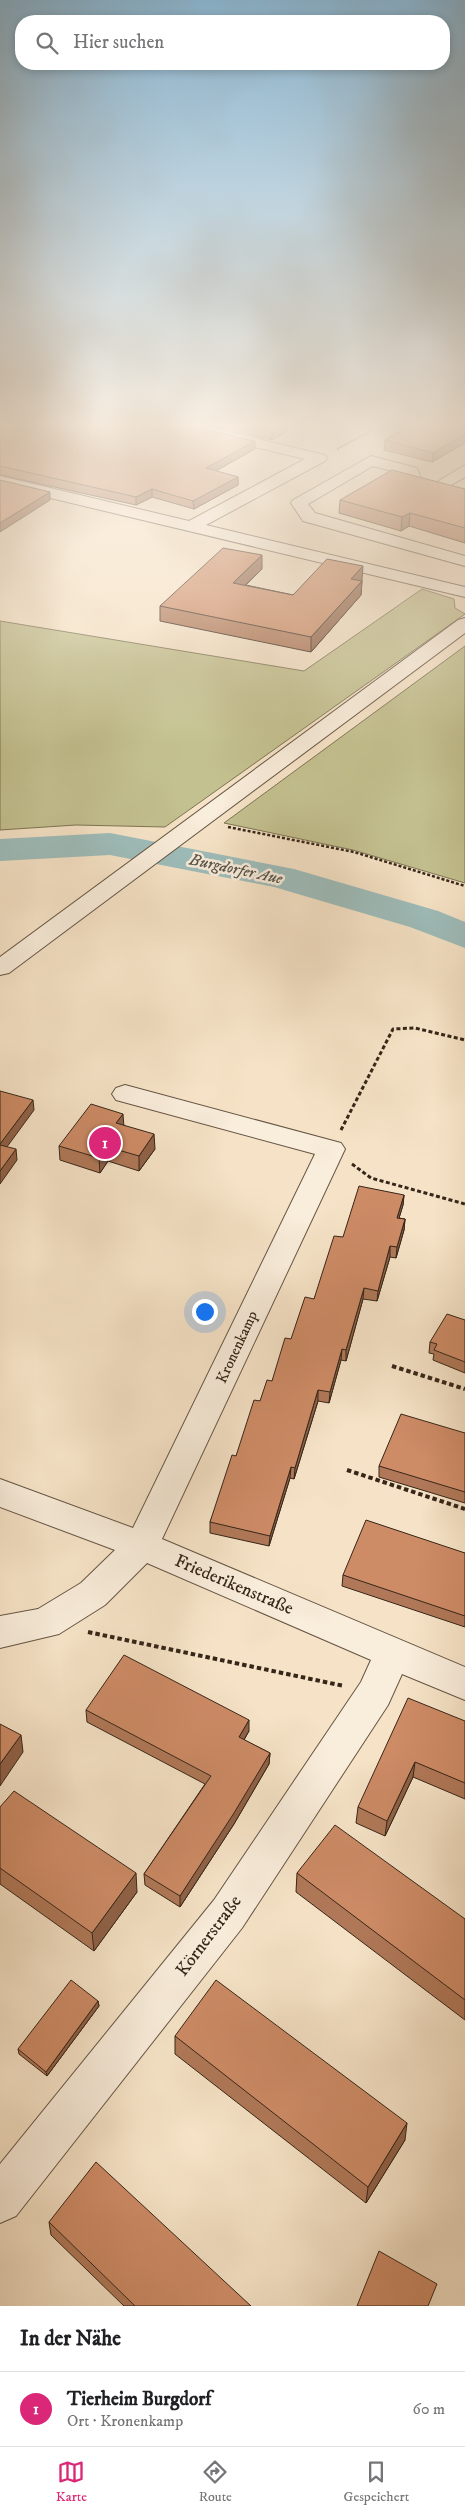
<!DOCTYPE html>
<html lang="de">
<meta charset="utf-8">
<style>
body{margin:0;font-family:"IM FELL DW Pica",serif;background:#f2f2f2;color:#202124}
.you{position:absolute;left:204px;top:1311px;width:18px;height:18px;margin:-12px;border:4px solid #fff;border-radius:50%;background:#1a73e8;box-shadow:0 0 0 8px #1a73e833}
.badge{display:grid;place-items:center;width:32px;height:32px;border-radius:50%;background:#db2777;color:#fff;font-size:16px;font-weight:700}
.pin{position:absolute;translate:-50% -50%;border:2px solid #fff;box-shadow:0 1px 5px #0006}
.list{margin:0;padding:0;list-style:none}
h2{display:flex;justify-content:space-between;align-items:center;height:65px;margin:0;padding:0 20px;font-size:21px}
h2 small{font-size:16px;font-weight:400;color:#757577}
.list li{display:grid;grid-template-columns:32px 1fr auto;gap:15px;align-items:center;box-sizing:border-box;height:75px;padding:0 20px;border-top:1px solid #e0e0e0}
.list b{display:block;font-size:19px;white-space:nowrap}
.list p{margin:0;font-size:16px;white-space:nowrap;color:#757577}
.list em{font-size:16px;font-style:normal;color:#757577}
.icon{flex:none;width:28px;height:28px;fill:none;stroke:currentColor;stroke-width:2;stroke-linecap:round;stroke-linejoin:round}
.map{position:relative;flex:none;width:465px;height:2306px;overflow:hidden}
.search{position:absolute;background:#fff;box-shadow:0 2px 8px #0003;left:15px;right:15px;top:15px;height:55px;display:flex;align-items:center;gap:12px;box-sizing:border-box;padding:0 18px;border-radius:20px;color:#757577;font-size:19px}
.sheet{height:140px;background:#fff}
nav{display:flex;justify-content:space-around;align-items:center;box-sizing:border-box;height:70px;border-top:1px solid #e0e0e0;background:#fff;font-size:14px;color:#757577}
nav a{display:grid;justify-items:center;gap:2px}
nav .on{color:#db2777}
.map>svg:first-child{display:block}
.green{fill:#c4c190;stroke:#7d7454}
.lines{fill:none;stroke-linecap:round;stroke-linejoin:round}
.river{fill:#9ebdbb;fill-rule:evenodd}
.minor-casing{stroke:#654;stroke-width:2}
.path-far3{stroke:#362619;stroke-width:2;stroke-dasharray:2.5 1;stroke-linecap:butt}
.path-far2{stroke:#362619;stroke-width:2.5;stroke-dasharray:3 2;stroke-linecap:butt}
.path-far1{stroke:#362619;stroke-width:3;stroke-dasharray:4 2.5;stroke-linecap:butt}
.path{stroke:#362619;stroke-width:4;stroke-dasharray:4.5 3;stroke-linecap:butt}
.minor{fill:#f9eddb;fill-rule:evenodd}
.wall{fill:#b07858;stroke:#362619}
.shaded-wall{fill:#906147;stroke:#362619}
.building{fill:#cd8b66;stroke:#362619}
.labels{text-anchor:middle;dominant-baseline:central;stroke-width:5;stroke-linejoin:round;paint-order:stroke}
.street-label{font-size:15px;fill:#362619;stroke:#f9eddb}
.water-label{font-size:16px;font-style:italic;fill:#55534a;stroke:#f9eddb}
.near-street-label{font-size:18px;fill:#362619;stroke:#f9eddb}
</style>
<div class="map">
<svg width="465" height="2306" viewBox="0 0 465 2306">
<rect width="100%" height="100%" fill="#f6e3c7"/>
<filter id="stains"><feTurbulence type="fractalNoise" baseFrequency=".004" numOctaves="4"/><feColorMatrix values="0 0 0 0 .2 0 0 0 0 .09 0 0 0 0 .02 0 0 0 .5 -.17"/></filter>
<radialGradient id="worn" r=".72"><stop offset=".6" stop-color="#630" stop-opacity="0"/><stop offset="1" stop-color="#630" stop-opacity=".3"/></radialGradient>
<path class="green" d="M422,589L454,599L455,608L465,614L165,827L76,825L0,830V621L304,671Z
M465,646V883L353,850L224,823Z"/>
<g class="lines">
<path class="river" d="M110,833L294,869L438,911L465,922V948L410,927L274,887L110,855L0,861V839Z"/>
<g class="minor-casing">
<path id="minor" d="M161,422H187L325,455L327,458L325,461L206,525L465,587V597L0,486V476L189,521L305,459L163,425Z
M371,456L417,468L421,478L413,483L407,481L404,474L373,466L308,504L315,513L465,556V566L303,521L291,503L293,500Z
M465,465V477L446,488H434L432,485Z
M465,618V633L9,973L0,975V957L458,620Z
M125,1085L341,1143L345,1149L162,1539L465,1667V1700L402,1674L388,1705L242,1928L16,2216L0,2223V2164L214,1900L361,1682L371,1660L147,1563L105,1605L59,1634L0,1648V1616L38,1609L81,1583L115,1550L0,1507V1479L133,1528L315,1154L116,1100L112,1094L116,1088Z"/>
</g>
<path class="path-far3" d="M337,449L371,431L369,425L358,422"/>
<path class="path-far2" d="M228,827L354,852L465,886"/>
<path class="path-far1" d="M341,1130L393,1029L415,1028L465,1040
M352,1164L371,1178L465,1204"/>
<path class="path" d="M392,1366L465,1389
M347,1470L465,1509
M88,1632L344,1686"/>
<use href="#minor" class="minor"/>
</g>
<path class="wall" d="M0,422L255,449L216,471L238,477V485L194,509L152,497L136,505L0,475Z
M195,422H278L287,432L272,440Z
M410,422H465V443L432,462L384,450L385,440L409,426Z
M465,489V543L409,526L401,531L339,513L340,500Z
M262,569L246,585L293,595L362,580L361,595L311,652L160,621V606Z
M124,1125L155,1149L139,1171L108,1161L100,1173L60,1160L59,1146Z
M404,1195L403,1205L399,1218L405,1219L404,1230L396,1258L390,1257L377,1301L363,1299L346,1361L341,1360L329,1403L318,1401L294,1479L290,1478L269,1546L210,1533V1522L236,1456L260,1401L272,1381L291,1339L314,1299L343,1237Z
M465,1320V1373L433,1360L434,1354L429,1353L430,1342Z
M465,1433V1503L379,1477V1466Z
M465,1553V1627L342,1586L343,1575Z
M86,1710L249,1731L244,1740L270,1753L269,1764L234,1824L180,1907L145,1885L144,1874L205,1784L87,1722Z
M465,1721V1799L413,1777L385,1836L356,1823L358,1807Z
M0,1807L137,1892L94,1951L0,1884Z
M297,1873L465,1919V2020L296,1892Z
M98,2001L99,2006L47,2076L19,2054L18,2049Z
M175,2036L405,2140L366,2203L175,2054Z
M49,2222L251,2306H124L51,2235Z"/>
<path class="shaded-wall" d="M288,424L287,432L272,440V433Z
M465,434V443L432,462L433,453Z
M255,441V449L206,476V468Z
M238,477V485L194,509L193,501Z
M152,489V497L136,505V497Z
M50,492V500L0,532V523Z
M410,513L409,526L401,531L402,517Z
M262,555V569L233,597V583Z
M363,566L362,580L350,593L351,579Z
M362,581L361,595L311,652V637Z
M33,1100L34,1110L1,1155L0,1144Z
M123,1114L124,1128L116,1123Z
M154,1134L155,1149L139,1171V1156Z
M108,1147V1161L100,1173L99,1158Z
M16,1149L17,1160L0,1184V1171Z
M404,1195L403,1205L396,1228L397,1218Z
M405,1219L404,1230L396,1258L397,1247Z
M390,1246V1257L377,1301L378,1291Z
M364,1288L363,1299L346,1361V1350Z
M342,1349L341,1360L329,1403L330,1392Z
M318,1390V1401L294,1479L295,1468Z
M291,1467L290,1478L269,1546L270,1536Z
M249,1720V1731L239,1748V1737Z
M21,1735L23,1752L0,1786V1764Z
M270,1753L269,1764L234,1824L180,1907V1896Z
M415,1762L413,1777L385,1836L387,1821Z
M136,1873L137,1892L94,1951L92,1933Z
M98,2001L99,2006L47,2076L46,2072Z
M407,2123L405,2140L366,2203L368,2187Z"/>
<path class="building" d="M0,422H174L255,441L206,468L238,477L193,501L152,489L136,497L0,466Z
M227,422H278L288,424L272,433Z
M410,422H465V434L433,453L385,440L415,423Z
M392,470L465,489V528L410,513L402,517L340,500Z
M0,480L50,492L0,523Z
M223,548L262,555L233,583L293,595L327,559L363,566L351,579L362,581L311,637L160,606Z
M0,1091L33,1100L0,1144Z
M91,1104L123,1114L116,1123L154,1134L139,1156L108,1147L99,1158L59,1146Z
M0,1145L16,1149L0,1171Z
M359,1186L404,1195L397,1218L405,1219L397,1247L390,1246L378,1291L364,1288L346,1350L342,1349L330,1392L318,1390L295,1468L291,1467L270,1536L210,1522L232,1455L236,1456L254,1400L260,1401L267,1380L272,1381L285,1338L291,1339L305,1297L314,1299L334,1236L343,1237Z
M447,1314L465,1320V1362L434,1350L437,1344L430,1342Z
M401,1414L465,1433V1492L379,1466Z
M366,1520L465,1553V1616L343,1575Z
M124,1655L249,1720L239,1737L270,1753L234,1813L180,1896L144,1874L211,1776L86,1710Z
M408,1698L465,1721V1783L415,1762L387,1821L358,1807Z
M0,1724L21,1735L0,1764Z
M14,1791L136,1873L92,1933L0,1868V1807Z
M335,1825L465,1919V2000L297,1873Z
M71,1980L98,2001L46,2072L18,2049Z
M216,1980L407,2123L368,2187L175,2036Z
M96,2162L251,2306H135L49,2222Z
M379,2251L437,2284L428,2306H357Z"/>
<linearGradient id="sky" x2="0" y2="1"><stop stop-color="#8ab8d6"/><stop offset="0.57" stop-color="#fbf2e6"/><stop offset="1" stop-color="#fbf2e6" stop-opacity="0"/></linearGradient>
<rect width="465" height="745" fill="url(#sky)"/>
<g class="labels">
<g class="street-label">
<text transform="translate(237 1347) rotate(-65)">Kronenkamp</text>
</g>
<g class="water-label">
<text transform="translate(236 869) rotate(12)">Burgdorfer Aue</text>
</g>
<g class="near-street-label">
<text transform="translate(234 1585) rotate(23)">Friederikenstraße</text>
<text transform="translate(209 1936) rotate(-53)">Körnerstraße</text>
</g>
</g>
<rect width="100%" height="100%" filter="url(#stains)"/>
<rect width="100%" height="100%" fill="url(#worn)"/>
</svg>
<div class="you"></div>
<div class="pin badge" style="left:105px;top:1143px">1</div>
<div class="search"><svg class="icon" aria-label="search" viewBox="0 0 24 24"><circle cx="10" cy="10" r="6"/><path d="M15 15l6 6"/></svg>Hier suchen</div>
</div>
<section class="sheet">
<h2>In der Nähe<small></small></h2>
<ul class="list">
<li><span class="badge">1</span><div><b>Tierheim Burgdorf</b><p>Ort · Kronenkamp</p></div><em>60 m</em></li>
</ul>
</section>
<nav>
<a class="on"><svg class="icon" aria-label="map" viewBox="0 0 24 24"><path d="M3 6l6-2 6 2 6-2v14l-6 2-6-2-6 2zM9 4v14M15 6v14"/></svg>Karte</a>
<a><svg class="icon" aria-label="directions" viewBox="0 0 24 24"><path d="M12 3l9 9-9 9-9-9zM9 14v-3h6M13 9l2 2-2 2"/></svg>Route</a>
<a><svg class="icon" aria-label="saved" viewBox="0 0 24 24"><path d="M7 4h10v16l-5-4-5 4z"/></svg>Gespeichert</a>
</nav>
